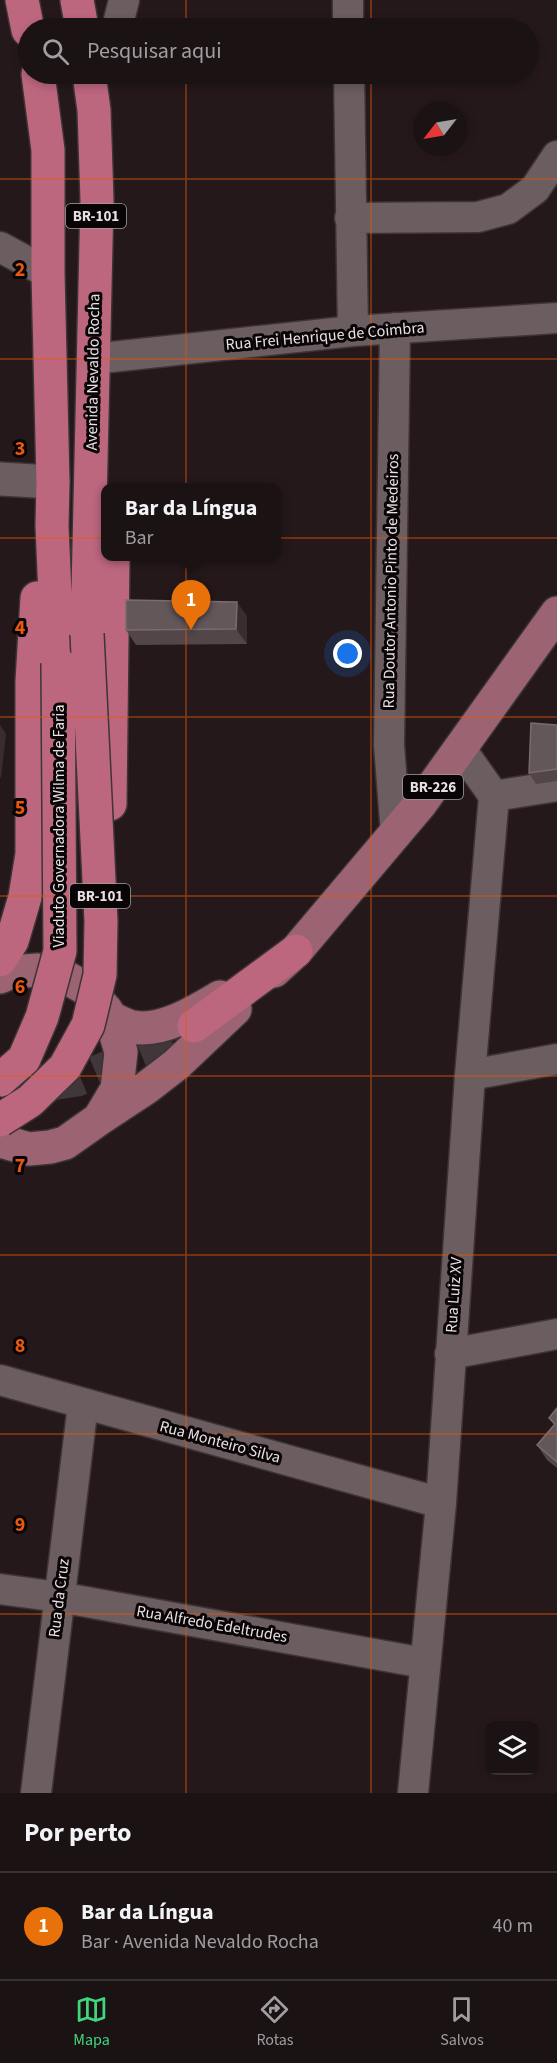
<!DOCTYPE html>
<html lang="pt">
<meta charset="utf-8">
<style>
body{margin:0;font-family:"Source Sans 3",sans-serif;background:#282022;color:#f1f3f6}
.controls{position:absolute;right:18px;bottom:18px;display:grid;overflow:hidden;border-radius:12px;box-shadow:0 3px 9px #0003}
.controls button{width:54px;height:54px;display:grid;place-items:center;padding:0;border:0;border-bottom:2px solid #393234;background:#1b1214;color:#f1f3f6;font:30px sans-serif}
.compass{position:absolute;left:413px;top:102px;width:54px;height:54px;border-radius:50%;background:#1b1214;box-shadow:0 3px 9px #0003;rotate:239deg}
.you{position:absolute;left:348px;top:654px;width:21px;height:21px;margin:-15px;border:4px solid #fff;border-radius:50%;background:#1a73e8;box-shadow:0 0 0 9px #1a73e833}
.badge{display:grid;place-items:center;width:39px;height:39px;border-radius:50%;background:#3fd77d;color:#fff;font-size:20px;font-weight:700}
.pin{position:absolute;translate:-50% -50px;filter:drop-shadow(0 2px 3px #0008)}
.pin::after{content:'';position:absolute;top:32px;width:21px;height:18px;background:inherit;clip-path:polygon(0 0,100% 0,50% 100%)}
.popup{position:absolute;left:101px;top:483px;width:180px;height:78px;box-sizing:border-box;display:grid;place-content:center;border-radius:12px;background:#1b1214;filter:drop-shadow(0 2px 4px #0005);font-size:20px;white-space:nowrap;color:#a09ea0}
.popup b{font-size:22px;color:#f1f3f6}
.popup::after{content:'';position:absolute;left:50%;top:100%;margin-left:-12px;border:12px solid transparent;border-top-color:#1b1214}
.list{margin:0;padding:0;list-style:none}
h2{display:flex;justify-content:space-between;align-items:center;height:78px;margin:0;padding:0 24px;font-size:26px}
h2 small{font-size:20px;font-weight:400;color:#a09ea0}
.list li{display:grid;grid-template-columns:39px 1fr auto;gap:18px;align-items:center;box-sizing:border-box;height:108px;padding:0 24px;border-top:2px solid #393234}
.list b{display:block;font-size:22px;white-space:nowrap}
.list p{margin:0;font-size:20px;white-space:nowrap;color:#a09ea0}
.list em{font-size:20px;font-style:normal;color:#a09ea0}
.icon{flex:none;width:33px;height:33px;fill:none;stroke:currentColor;stroke-width:2;stroke-linecap:round;stroke-linejoin:round}
.map{position:relative;flex:none;width:557px;height:1793px;overflow:hidden}
.search{position:absolute;background:#1b1214;box-shadow:0 3px 9px #0003;left:18px;right:18px;top:18px;height:66px;display:flex;align-items:center;gap:15px;box-sizing:border-box;padding:0 21px;border-radius:33px;color:#a09ea0;font-size:22px}
.sheet{height:186px;background:#1b1214}
nav{display:flex;justify-content:space-around;align-items:center;box-sizing:border-box;height:84px;border-top:2px solid #393234;background:#1b1214;font-size:16px;color:#a09ea0}
nav a{display:grid;justify-items:center;gap:3px}
nav .on{color:#3fd77d}
.map>svg:first-child{display:block}
.lines{fill:none;stroke-linecap:round;stroke-linejoin:round}
.highway-tunnel{stroke:#413639;stroke-width:33;stroke-dasharray:33 16;stroke-linecap:butt}
.street-casing{stroke:#3c3436;stroke-width:33}
.secondary-casing{stroke:#3c3436;stroke-width:36}
.primary-casing{stroke:#3c3436;stroke-width:36}
.highway-casing{stroke:#3c3436;stroke-width:36}
.street{stroke:#6b5d60;stroke-width:30}
.secondary{stroke:#6b5d60;stroke-width:33}
.primary{stroke:#9c6373;stroke-width:33}
.highway{stroke:#bd677f;stroke-width:33}
.highway-bridge-casing{stroke:#3c3436;stroke-width:36;stroke-linecap:butt}
.highway-bridge{stroke:#bd677f;stroke-width:33}
.wall{fill:#534649}
.shaded-wall{fill:#3a2d30}
.building{fill:#63575a;stroke:#786c6f;stroke-width:1.5}
.grid{fill:none;stroke:#e8590c;stroke-width:1.5;stroke-opacity:0.55}
.labels{text-anchor:middle;dominant-baseline:central;stroke-width:6;stroke-linejoin:round;paint-order:stroke}
.shield{fill:#090506;stroke:#a59e9f;stroke-width:1.5}
.shield-label{font-size:15px;font-weight:bold;fill:#e8dfe1}
.street-label{font-size:16px;fill:#e8dfe1;stroke:#090506}
.grid-label{font-size:20px;text-anchor:middle;font-weight:bold;fill:#e8590c;stroke:#090506;stroke-width:6;stroke-linejoin:round;paint-order:stroke}
</style>
<div class="map">
<svg width="557" height="1793" viewBox="0 0 557 1793">
<rect width="100%" height="100%" fill="#24181b"/>
<g class="lines">
<path class="highway-tunnel" d="M0,1092L77,1080L146,1051L194,1026"/>
<g class="street-casing">
<path id="street" d="M348,0V28
M117,28L124,0
M349,74L353,331
M350,218L478,217L508,209L535,189L557,156
M0,247L48,273
M395,328L389,745L396,834
M93,359L353,331L557,318
M494,796L557,786
M470,1075L557,1059
M450,1354L557,1334
M0,1380L441,1503
M0,1589L59,1597L424,1663
M36,1793L83,1404
M413,1793L441,1503L470,1075L494,796L460,748"/>
</g>
<g class="secondary-casing">
<path id="secondary" d="M0,479L53,482"/>
</g>
<g class="primary-casing">
<path id="primary" d="M274,971L296,951L421,803L557,613
M0,977L11,972L38,970L64,976L88,990L106,1010L111,1018L121,1052L117,1089L99,1119L65,1143L50,1147L29,1149L0,1141
M111,1018C118,1021 126,1026 133,1027C161,1033 197,1011 220,997
M99,1119L146,1088L177,1064L235,1009"/>
</g>
<g class="highway-casing">
<path id="highway" d="M22,0L28,30
M77,0L82,28
M38,74L48,150V273L53,482L52,526L58,663
M87,634L97,200L94,110L89,74
M110,804L113,556
M0,960L12,941L25,897L32,854V681L37,598
M194,1026L296,951"/>
</g>
<use href="#street" class="street"/>
<use href="#secondary" class="secondary"/>
<use href="#primary" class="primary"/>
<use href="#highway" class="highway"/>
<g class="highway-bridge-casing">
<path id="highway-bridge" d="M0,1080L24,1059L42,1017L60,951L58,663
M0,1120L30,1101L65,1067L88,1025L100,975L101,921L87,634"/>
</g>
<use href="#highway-bridge" class="highway-bridge"/>
</g>
<path class="wall" d="M247,616V644L136,645L126,630Z
M557,725V781L536,784L529,773Z
M557,1408V1468L547,1460L537,1445L554,1425L549,1418Z"/>
<path class="shaded-wall" d="M237,602L247,616V644L236,629Z
M0,725L6,734L1,778L0,777Z"/>
<path class="building" d="M126,600L237,602L236,629L126,630Z
M531,723L557,725V769L529,773Z
M557,1408V1462L537,1445L555,1424L549,1418Z"/>
<path class="grid" d="M186,0V28M371,0V28M186,74V1793M371,74V1793M0,179H557M0,359H557M0,538H557M0,717H557M0,896H557M0,1076H557M0,1255H557M0,1434H557M0,1614H557"/>
<g class="labels">
<g class="shield">
<rect x="66" y="204" width="60" height="24" rx="4.5"/>
<rect x="403" y="775" width="60" height="24" rx="4.5"/>
<rect x="70" y="884" width="60" height="24" rx="4.5"/>
</g>
<g class="shield-label">
<text x="96" y="216">BR-101</text>
<text x="433" y="787">BR-226</text>
<text x="100" y="896">BR-101</text>
</g>
<g class="street-label">
<text transform="translate(325 336) rotate(-5)">Rua Frei Henrique de Coimbra</text>
<text transform="translate(93 372) rotate(-89)">Avenida Nevaldo Rocha</text>
<text transform="translate(391 581) rotate(-89)">Rua Doutor Antonio Pinto de Medeiros</text>
<text transform="translate(59 826) rotate(-90)">Viaduto Governadora Wilma de Faria</text>
<text transform="translate(454 1295) rotate(-86)">Rua Luiz XV</text>
<text transform="translate(220 1442) rotate(15)">Rua Monteiro Silva</text>
<text transform="translate(59 1598) rotate(-83)">Rua da Cruz</text>
<text transform="translate(212 1624) rotate(10)">Rua Alfredo Edeltrudes</text>
</g>
</g>
<g class="grid-label">
<text x="20" y="276">2</text>
<text x="20" y="455">3</text>
<text x="20" y="634">4</text>
<text x="20" y="814">5</text>
<text x="20" y="993">6</text>
<text x="20" y="1172">7</text>
<text x="20" y="1352">8</text>
<text x="20" y="1531">9</text>
</g>
</svg>
<div class="controls">
<button><svg class="icon" aria-label="layers" viewBox="0 0 24 24"><path d="M12 4l9 5-9 5-9-5zM3 14l9 5 9-5"/></svg></button>
</div>
<svg class="compass" viewBox="-18 -18 36 36"><path d="M0-13l5 13h-10z" fill="#e53935"/><path d="M0 13l5-13h-10z" fill="#a09ea0"/></svg>
<div class="you"></div>
<div class="pin badge" style="left:191px;top:630px;background:#e8710a">1</div>
<div class="popup"><b>Bar da Língua</b>Bar</div>
<div class="search"><svg class="icon" aria-label="search" viewBox="0 0 24 24"><circle cx="10" cy="10" r="6"/><path d="M15 15l6 6"/></svg>Pesquisar aqui</div>
</div>
<section class="sheet">
<h2>Por perto<small></small></h2>
<ul class="list">
<li><span class="badge" style="background:#e8710a">1</span><div><b>Bar da Língua</b><p>Bar · Avenida Nevaldo Rocha</p></div><em>40 m</em></li>
</ul>
</section>
<nav>
<a class="on"><svg class="icon" aria-label="map" viewBox="0 0 24 24"><path d="M3 6l6-2 6 2 6-2v14l-6 2-6-2-6 2zM9 4v14M15 6v14"/></svg>Mapa</a>
<a><svg class="icon" aria-label="directions" viewBox="0 0 24 24"><path d="M12 3l9 9-9 9-9-9zM9 14v-3h6M13 9l2 2-2 2"/></svg>Rotas</a>
<a><svg class="icon" aria-label="saved" viewBox="0 0 24 24"><path d="M7 4h10v16l-5-4-5 4z"/></svg>Salvos</a>
</nav>
